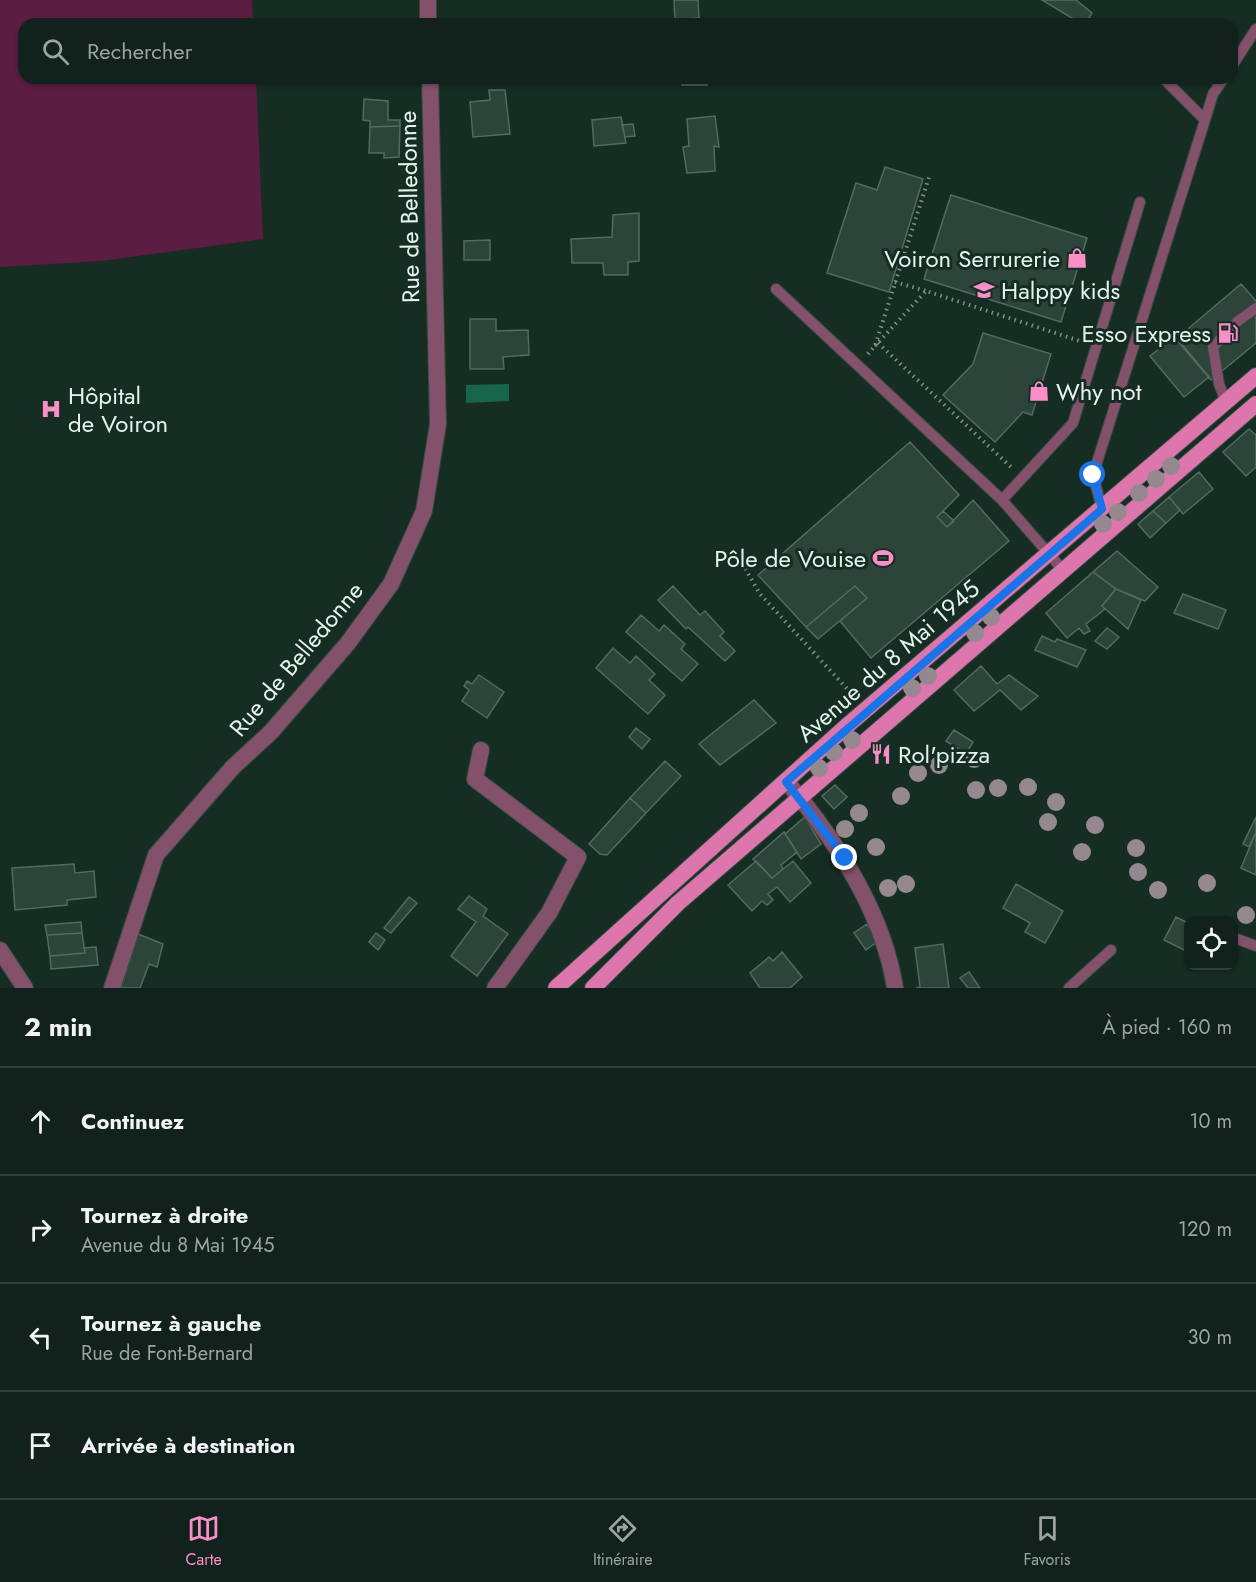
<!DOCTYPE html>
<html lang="fr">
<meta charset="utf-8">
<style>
body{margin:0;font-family:Jost,sans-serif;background:#1e2f28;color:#f1f3f6}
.controls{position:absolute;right:18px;bottom:18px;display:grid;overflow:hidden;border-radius:12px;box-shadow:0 2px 4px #0004}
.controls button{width:54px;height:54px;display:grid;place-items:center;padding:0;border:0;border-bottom:2px solid #303f3a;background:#10221b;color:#f1f3f6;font:30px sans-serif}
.stop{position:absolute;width:18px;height:18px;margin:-14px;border:4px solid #1a73e8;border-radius:50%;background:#fff}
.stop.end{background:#1a73e8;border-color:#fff;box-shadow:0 2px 6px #0008}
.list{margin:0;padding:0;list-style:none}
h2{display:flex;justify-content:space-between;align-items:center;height:78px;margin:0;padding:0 24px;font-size:26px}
h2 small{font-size:20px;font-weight:400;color:#9ca4a3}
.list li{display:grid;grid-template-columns:39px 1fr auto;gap:18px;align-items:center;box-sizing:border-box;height:108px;padding:0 24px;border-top:2px solid #303f3a}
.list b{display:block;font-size:22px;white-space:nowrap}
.list p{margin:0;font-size:20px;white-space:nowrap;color:#9ca4a3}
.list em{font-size:20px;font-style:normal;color:#9ca4a3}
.icon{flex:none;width:33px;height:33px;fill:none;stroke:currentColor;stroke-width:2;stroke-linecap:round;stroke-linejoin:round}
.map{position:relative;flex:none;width:1256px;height:988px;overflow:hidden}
.search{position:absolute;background:#10221b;box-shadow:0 2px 4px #0004;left:18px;right:18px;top:18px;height:66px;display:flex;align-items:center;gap:15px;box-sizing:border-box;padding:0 21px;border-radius:18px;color:#9ca4a3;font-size:22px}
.sheet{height:510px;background:#10221b}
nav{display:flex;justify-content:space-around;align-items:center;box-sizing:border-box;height:84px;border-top:2px solid #303f3a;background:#10221b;font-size:16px;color:#9ca4a3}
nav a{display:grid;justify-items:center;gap:3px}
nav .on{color:#fa8fc7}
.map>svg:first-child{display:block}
.green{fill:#5b1d41}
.water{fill:#17654b}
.building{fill:#2c4439;stroke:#526b60;stroke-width:1.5}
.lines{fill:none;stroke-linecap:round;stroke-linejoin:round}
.service-casing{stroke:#334940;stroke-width:12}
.minor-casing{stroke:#334940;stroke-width:18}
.primary-casing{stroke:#334940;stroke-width:18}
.path{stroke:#7f928a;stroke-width:4;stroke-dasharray:1.5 4.5;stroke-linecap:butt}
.service{stroke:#83516a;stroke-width:10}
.minor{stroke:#83516a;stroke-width:16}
.primary{stroke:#dc76ac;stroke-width:16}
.tree{fill:#96888f}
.route{stroke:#1a73e8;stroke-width:8}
.labels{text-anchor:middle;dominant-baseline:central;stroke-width:6;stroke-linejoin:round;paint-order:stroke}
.street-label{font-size:24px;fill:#e5f3ed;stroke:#162d24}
.poi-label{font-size:24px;fill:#e5f3ed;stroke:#162d24;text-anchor:start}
</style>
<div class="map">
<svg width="1256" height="988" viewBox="0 0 1256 988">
<rect width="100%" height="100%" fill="#162d24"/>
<path class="green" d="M0,0H252L253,24H24V78H256L263,239L101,261L0,267Z"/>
<path class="water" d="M509,384V401L466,403V385Z"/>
<path class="building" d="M674,0H698L699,18L675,20Z
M1042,0H1076L1092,13L1086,23L1082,20L1080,23Z
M699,18V24H680L679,20Z
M682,78H718V80L707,81V85H682Z
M489,90H505L510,134L473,137L470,102L490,100Z
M364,99L388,101V120H400V126L370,127V121L363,120Z
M715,116L719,147L714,146L715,171L687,173L683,147L689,146L687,119Z
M621,117L626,143L594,146L592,120Z
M633,124L635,136L625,137L622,125Z
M400,126L399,157L384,158V153H369L370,127Z
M885,167L923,179L889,292L827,273L856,183L877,190Z
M951,195L1087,238L1061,322L924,279Z
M639,213V261L628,262V275H604L603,263H572L571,239L612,237L613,215Z
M490,240V260H464V241Z
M1241,284L1256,301V343L1211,380L1176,339Z
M470,319H496V331L528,330L529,355L503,357L504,369H470Z
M983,333L1051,354L1032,415L1023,412L995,442L943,395L973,364Z
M1175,336L1209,377L1184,397L1150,356Z
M1249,429L1256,435V467L1246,476L1223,452Z
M910,442L959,495L937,517L947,527L973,500L1009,541L871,658L840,621L867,598L855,586L806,627L758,575Z
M1199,472L1213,489L1183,514L1169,497Z
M1169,497L1180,510L1166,523L1153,511Z
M943,511L954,521L947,527L937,517Z
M1153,511L1166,523L1150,538L1138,524Z
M1117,551L1158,587L1145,601L1116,589L1093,572Z
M1093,572L1116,589L1102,606L1105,609L1086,624L1090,631L1084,634L1079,628L1067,638L1046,613Z
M673,586L700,615L705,611L724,632L720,636L735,651L725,661L688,627L686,629L658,600Z
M855,586L867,598L818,639L806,627Z
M1116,589L1141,600L1128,629L1102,606Z
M1183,594L1226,610L1218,629L1174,613Z
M641,615L659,631L664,625L685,644L681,649L698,664L682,681L626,632Z
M1107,628L1119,637L1107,649L1095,641Z
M1042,636L1055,642L1057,639L1086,650L1077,667L1035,650Z
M613,648L630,663L636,656L655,674L649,680L665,695L648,714L596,668Z
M981,666L997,684L1009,675L1038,696L1021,710L1000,690L974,711L954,690Z
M479,675L504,692L487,718L462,701L469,690L464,686L467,681L472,684Z
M754,700L776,723L720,765L699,744Z
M636,728L650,739L642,749L629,737Z
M954,730L973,742L966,754L946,741Z
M665,761L681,776L646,813L630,798Z
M835,785L847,797L834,809L822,796Z
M630,798L646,813L607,855L600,854L589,844Z
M805,817L821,844L801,859L785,834Z
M1256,817V832L1249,847L1243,844Z
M784,832L797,852L781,865L783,869L772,878L753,859Z
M1256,832V875L1241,868Z
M756,861L772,878L793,861L811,883L790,902L777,887L768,894L773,900L767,905L762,901L752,911L728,885Z
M74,864L75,873L94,871L96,897L67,900V905L15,910L12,868Z
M1016,884L1063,911L1045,943L1025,932L1030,923L1003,908Z
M469,896L487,909L483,916L508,934L477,976L451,956L476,922L458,909Z
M409,897L417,903L391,933L384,928Z
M1176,917L1188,923V952L1164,940Z
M81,922L82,933L47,935L45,925Z
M867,924L878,941L866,950L854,933Z
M82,933L85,953L50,956L47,935Z
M376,933L385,940L378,950L369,942Z
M138,934L163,944L157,967L149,964L140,988H121Z
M943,944L949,988H916L920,987L915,948Z
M96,947L98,965L51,969L50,956L85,953L84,948Z
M782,952L802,977L790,988H760L750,973L769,957L773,961Z
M969,972L980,988H968L960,978Z"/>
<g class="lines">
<g class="service-casing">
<path id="service" d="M1232,66L1256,29
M1205,120L1213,94L1224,78
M776,289L1002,500L1063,570
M1226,402L1219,384L1213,347L1238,321L1256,308
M1002,500L1073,423L1140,202
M1102,509L1093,475L1205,120L1163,78
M1235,938L1256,946
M1069,988L1111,950"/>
</g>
<g class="minor-casing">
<path id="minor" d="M428,0V24
M481,750L475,779L578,857L549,913L495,988
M786,781C836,840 883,911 895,988
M0,950L25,988
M112,988L156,855L233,767L271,732L348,643L391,584L424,511L438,424L430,78"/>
</g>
<g class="primary-casing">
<path id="primary" d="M556,988L849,724L1256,376
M593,988L678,903L1256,404"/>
</g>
<path class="path" d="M895,282L926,291
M878,343L1011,467
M875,346L926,291L1083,342
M868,354L875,346L930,174
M733,548L760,594L850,692"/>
<use href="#service" class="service"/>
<use href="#minor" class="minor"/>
<use href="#primary" class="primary"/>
</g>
<g class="tree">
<circle cx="1171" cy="466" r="9"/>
<circle cx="1156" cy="479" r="9"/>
<circle cx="1139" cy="493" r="9"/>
<circle cx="1118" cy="512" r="9"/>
<circle cx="1103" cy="524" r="9"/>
<circle cx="991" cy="617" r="9"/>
<circle cx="975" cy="633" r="9"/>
<circle cx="928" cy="676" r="9"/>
<circle cx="912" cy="688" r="9"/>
<circle cx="852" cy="740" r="9"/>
<circle cx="834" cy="752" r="9"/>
<circle cx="974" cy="759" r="9"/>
<circle cx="939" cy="765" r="9"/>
<circle cx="819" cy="768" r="9"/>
<circle cx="918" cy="773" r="9"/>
<circle cx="1028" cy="787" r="9"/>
<circle cx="998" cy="788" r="9"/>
<circle cx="976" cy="790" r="9"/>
<circle cx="901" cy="796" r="9"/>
<circle cx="1056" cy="802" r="9"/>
<circle cx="859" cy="813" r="9"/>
<circle cx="1048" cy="822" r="9"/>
<circle cx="1095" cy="825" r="9"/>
<circle cx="845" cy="829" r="9"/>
<circle cx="876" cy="847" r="9"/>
<circle cx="1136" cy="848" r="9"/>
<circle cx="1082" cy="852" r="9"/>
<circle cx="1138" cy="872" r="9"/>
<circle cx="1207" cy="883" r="9"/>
<circle cx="906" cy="884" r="9"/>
<circle cx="888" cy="888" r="9"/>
<circle cx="1158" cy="890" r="9"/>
<circle cx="1246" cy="915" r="9"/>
</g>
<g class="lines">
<path class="route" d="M845,858L786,782L1102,509L1093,475"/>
</g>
<defs>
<g id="shop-bare" transform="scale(1.62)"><path d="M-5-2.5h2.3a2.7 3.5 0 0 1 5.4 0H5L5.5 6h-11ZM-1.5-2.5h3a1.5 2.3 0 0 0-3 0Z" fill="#fa8fc7" stroke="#162d24" stroke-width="2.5" paint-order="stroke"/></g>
<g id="school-bare" transform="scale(1.62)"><path d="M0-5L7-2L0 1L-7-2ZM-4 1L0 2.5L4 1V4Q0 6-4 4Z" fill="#fa8fc7" stroke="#162d24" stroke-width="2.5" paint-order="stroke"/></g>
<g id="fuel-bare" transform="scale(1.62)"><path d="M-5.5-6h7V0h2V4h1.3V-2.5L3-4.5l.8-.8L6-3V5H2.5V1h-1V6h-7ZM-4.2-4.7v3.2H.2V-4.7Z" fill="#fa8fc7" stroke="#162d24" stroke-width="2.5" paint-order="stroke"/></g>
<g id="hospital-bare" transform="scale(1.62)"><path d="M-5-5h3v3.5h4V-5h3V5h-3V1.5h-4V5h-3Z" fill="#fa8fc7" stroke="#162d24" stroke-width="2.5" paint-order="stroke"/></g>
<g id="stadium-bare" transform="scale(1.62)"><path d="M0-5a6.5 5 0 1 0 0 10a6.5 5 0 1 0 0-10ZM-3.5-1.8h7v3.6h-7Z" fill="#fa8fc7" stroke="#162d24" stroke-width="2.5" paint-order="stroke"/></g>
<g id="restaurant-bare" transform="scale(1.62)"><path d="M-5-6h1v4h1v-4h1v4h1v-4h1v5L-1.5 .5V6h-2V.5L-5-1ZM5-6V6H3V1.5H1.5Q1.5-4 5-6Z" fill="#fa8fc7" stroke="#162d24" stroke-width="2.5" paint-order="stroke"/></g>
</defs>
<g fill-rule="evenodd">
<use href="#shop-bare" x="1077" y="258"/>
<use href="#school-bare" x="984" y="290"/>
<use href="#fuel-bare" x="1228" y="333"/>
<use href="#shop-bare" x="1039" y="391"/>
<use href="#hospital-bare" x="51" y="409"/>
<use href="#stadium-bare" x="883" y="558"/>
<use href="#restaurant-bare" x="881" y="754"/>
</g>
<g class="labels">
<g class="street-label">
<text transform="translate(409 207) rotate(-91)">Rue de Belledonne</text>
<text transform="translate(296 659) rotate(-50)">Rue de Belledonne</text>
<text transform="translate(888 661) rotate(-41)">Avenue du 8 Mai 1945</text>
</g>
<g class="poi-label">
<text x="1060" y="258" text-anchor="end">Voiron Serrurerie</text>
<text x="1001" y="290">Halppy kids</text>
<text x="1211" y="333" text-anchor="end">Esso Express</text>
<text x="1056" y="391">Why not</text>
<text x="68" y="395">Hôpital<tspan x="68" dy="28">de Voiron</tspan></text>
<text x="866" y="558" text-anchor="end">Pôle de Vouise</text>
<text x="898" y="754">Rol'pizza</text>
</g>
</g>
</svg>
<div class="controls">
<button><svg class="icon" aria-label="locate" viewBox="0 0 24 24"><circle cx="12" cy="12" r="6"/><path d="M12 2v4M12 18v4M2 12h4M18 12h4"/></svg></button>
</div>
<div class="stop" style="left:1093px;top:475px"></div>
<div class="stop end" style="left:845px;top:858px"></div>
<div class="search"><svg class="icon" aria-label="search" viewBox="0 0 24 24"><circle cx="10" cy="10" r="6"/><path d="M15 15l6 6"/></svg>Rechercher</div>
</div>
<section class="sheet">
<h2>2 min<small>À pied · 160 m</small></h2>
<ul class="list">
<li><svg class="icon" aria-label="ahead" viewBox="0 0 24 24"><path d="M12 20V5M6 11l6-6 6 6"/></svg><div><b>Continuez</b></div><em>10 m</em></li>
<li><svg class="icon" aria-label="right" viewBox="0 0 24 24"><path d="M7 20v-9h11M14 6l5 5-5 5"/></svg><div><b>Tournez à droite</b><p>Avenue du 8 Mai 1945</p></div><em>120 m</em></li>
<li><svg class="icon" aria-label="left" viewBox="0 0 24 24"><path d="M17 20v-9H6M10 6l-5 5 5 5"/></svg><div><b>Tournez à gauche</b><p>Rue de Font-Bernard</p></div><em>30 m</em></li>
<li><svg class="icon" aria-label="arrive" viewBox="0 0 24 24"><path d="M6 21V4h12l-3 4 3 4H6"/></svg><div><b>Arrivée à destination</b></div></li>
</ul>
</section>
<nav>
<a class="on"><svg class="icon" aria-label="map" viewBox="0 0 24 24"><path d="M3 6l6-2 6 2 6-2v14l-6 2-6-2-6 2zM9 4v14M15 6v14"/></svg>Carte</a>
<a><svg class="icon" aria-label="directions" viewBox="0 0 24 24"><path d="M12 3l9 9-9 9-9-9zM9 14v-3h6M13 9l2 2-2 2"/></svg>Itinéraire</a>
<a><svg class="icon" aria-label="saved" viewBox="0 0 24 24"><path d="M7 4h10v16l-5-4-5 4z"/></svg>Favoris</a>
</nav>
